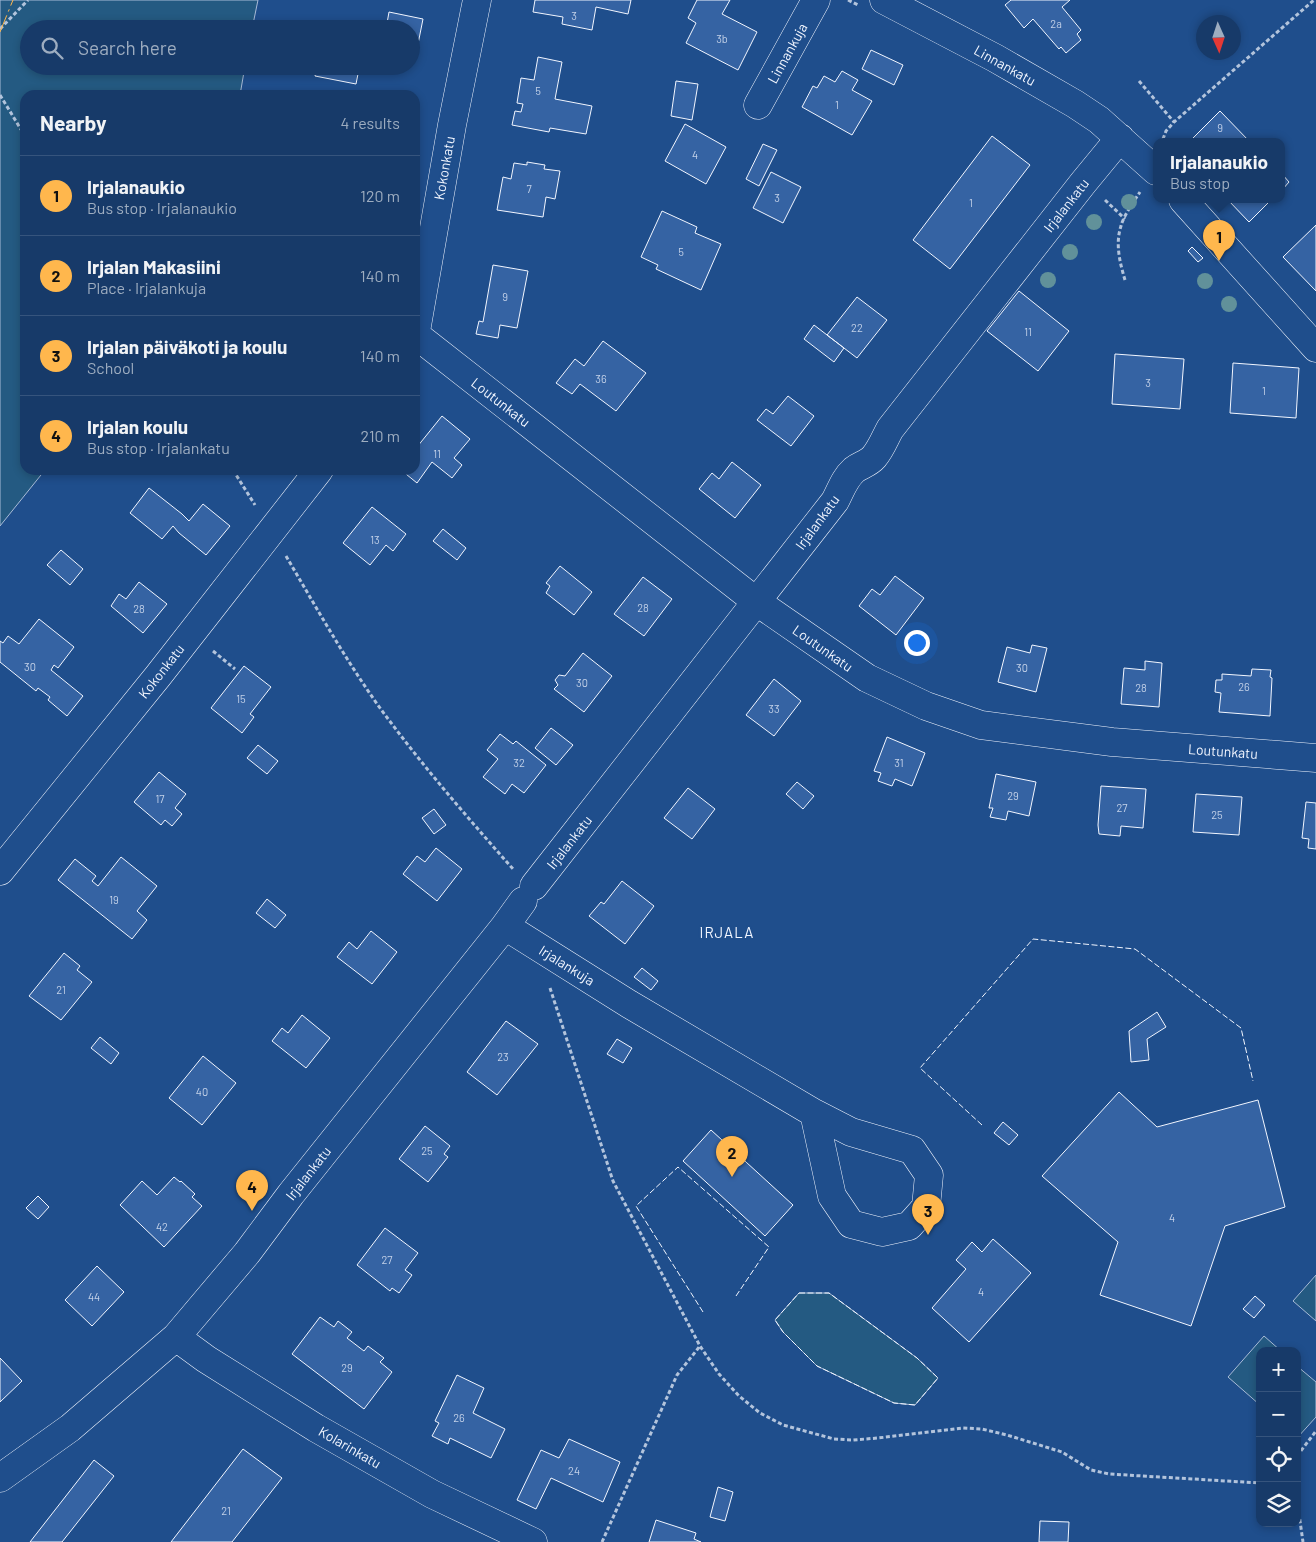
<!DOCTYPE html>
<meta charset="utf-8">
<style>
body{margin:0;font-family:Barlow,sans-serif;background:#244571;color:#f1f3f6}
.controls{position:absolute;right:15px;bottom:15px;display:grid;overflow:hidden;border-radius:10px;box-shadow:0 2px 8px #0003}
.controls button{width:45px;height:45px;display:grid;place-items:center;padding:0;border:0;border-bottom:1px solid #36547d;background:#173a69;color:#f1f3f6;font:25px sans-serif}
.compass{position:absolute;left:1196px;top:15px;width:45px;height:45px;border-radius:50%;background:#173a69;box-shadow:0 2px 8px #0003;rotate:177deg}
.you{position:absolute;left:916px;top:642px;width:18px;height:18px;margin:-12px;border:4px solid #fff;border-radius:50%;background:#1a73e8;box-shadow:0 0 0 8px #1a73e833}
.badge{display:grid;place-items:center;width:32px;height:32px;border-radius:50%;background:#ffb74d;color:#111;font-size:16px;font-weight:700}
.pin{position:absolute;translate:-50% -41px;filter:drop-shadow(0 1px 2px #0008)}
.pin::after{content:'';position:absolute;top:26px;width:18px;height:15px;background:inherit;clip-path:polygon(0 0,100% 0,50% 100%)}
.popup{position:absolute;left:1153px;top:138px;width:132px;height:65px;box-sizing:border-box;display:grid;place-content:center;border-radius:10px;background:#173a69;filter:drop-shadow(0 1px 4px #0005);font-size:16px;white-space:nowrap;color:#9eadc0}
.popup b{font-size:19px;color:#f1f3f6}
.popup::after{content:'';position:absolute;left:50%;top:100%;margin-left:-10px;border:10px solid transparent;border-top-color:#173a69}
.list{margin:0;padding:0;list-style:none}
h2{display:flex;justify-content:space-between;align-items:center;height:65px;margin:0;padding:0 20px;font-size:21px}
h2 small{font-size:16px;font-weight:400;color:#9eadc0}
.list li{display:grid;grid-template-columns:32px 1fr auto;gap:15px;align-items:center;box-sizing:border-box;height:80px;padding:0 20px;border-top:1px solid #36547d}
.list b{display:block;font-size:19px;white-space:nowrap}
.list p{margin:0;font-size:16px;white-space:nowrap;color:#9eadc0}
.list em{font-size:16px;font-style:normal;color:#9eadc0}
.icon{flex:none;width:28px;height:28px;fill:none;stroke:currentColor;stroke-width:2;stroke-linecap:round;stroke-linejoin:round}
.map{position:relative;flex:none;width:1316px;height:1542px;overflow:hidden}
.search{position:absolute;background:#173a69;box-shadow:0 2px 8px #0003;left:20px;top:20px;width:400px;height:55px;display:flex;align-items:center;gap:12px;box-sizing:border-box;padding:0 18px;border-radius:28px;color:#9eadc0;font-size:19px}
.panel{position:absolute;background:#173a69;box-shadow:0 2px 8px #0003;left:20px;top:90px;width:400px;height:385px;border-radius:15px}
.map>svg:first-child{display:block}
.green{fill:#245a82;stroke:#a8bbd7}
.building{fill:#3563a3;stroke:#f2f6ff}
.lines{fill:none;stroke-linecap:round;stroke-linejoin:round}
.minor-casing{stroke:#f2f6ff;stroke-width:29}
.path{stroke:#b3c4dc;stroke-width:3;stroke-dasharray:4 2.5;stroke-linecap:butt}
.minor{stroke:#1f4e8c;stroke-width:28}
.fence{stroke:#f2f6ff;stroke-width:1;stroke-dasharray:6 2.5;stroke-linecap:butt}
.power{stroke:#ffb74d;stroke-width:1;stroke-dasharray:18 4 2.5 4;stroke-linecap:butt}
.tree{fill:#61919a}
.labels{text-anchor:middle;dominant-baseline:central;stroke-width:4;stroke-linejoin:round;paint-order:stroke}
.number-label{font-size:11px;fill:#c3d1e8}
.street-label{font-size:14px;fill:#f2f6ff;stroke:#1f4e8c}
.neighbourhood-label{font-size:15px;letter-spacing:1px;fill:#f2f6ff;stroke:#1f4e8c}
</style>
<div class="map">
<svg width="1316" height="1542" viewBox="0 0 1316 1542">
<rect width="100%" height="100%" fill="#1f4e8c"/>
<path class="green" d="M0,0H258L252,29H29V66H245L240,95H25V470H45L0,526Z
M1316,1275V1321L1293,1301Z
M799,1293H829L917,1358L938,1378L915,1405L894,1403L817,1366L783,1332L775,1320Z
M1264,1336L1281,1351H1260V1405L1228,1377Z
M1297,1366L1316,1382V1417L1297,1438Z"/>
<path class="building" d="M535,0H631L628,14L596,7L592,30L562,24L563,17L533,12Z
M697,0H730L722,14L757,32L738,70L686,43L696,23L688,18Z
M1011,0H1070L1062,7L1081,30L1077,34L1081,40L1066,53L1061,47L1059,49L1033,19L1024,28L1005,5Z
M389,12L423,19L418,44L411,43V29H386Z
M332,21L343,23L345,27L357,29H318L320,22L329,24Z
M871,50L903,65L894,85L862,69Z
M538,57L562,62L555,99L592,106L586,134L550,128L549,132L512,125L515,111L521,112L523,104L517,103L521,78L534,80Z
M317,66H354L353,68L359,69L356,84L315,76Z
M842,71L858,80L852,90L872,101L852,135L802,107L813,86L817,88L824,76L835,82Z
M676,81L698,84L692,120L671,116Z
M1220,111L1250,142H1189Z
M685,124L726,147L706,184L665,161Z
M992,136L1030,165L950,269L913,240Z
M763,144L777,150L759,186L746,179Z
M527,162L545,165L544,169L560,171L555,199L546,197L543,217L497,210L503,177L511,179L514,163L527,165Z
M771,172L801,187L783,223L753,208Z
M1282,174L1289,182L1282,190Z
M1228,200H1271L1249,222Z
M662,211L697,227L695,233L721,244L701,290L656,269L658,265L641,257Z
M1316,225V291L1283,257Z
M1192,247L1203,258L1198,262L1188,251Z
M493,265L528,271L517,328L500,325L498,338L476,334L479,321L483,322Z
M1019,291L1069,331L1038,371L987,331Z
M857,297L887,320L857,358L827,335Z
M814,325L844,348L834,362L804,339Z
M603,341L646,373L616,411L580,384L572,394L556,383L575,359L584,366Z
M1115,354L1184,359L1180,409L1112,404Z
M1233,363L1299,368L1296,418L1230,413Z
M788,396L814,416L791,446L757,420L766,409L773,414Z
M442,416L470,439L454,458L462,465L452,478L432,462L417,483L401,470H415V446L417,447Z
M732,462L761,485L735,518L699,489L712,473L719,479Z
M149,488L182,514L189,521L203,504L230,526L206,555L179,533L173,526L162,539L130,513Z
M372,507L406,534L393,551L386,545L370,565L343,543Z
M443,529L466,548L457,560L433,541Z
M61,550L83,569L70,585L47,565Z
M560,566L592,592L574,615L546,593L550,586L546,583Z
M895,576L924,598L896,635L859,606L872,589L880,595Z
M643,577L672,599L644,636L614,614Z
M139,582L167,604L143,633L111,606L119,594L126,599Z
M39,619L74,647L58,668L54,665L51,670L83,696L67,716L48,700L50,697L38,688L36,691L0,662V641L3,643L8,636L19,644Z
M1032,645L1047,648L1036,692L998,682L1007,647L1030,653Z
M583,653L612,676L584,712L554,689L558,685L555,680L559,675L565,676Z
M1145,661L1162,663L1159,707L1121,704L1124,668L1145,670Z
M244,666L271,687L250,714L254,717L242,733L211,708Z
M1252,669L1271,670L1270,677L1272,678L1270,716L1219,712L1221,693L1215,692L1216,680H1222V674L1251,676Z
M774,679L801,701L774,736L746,715Z
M551,728L573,745L556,765L535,748Z
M500,734L513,744L516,741L546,765L524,793L512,784L505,794L483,777L498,759L487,750Z
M887,737L925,753L912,786L895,779L892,786L878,781L881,773L874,771Z
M258,745L278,761L267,774L247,758Z
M159,772L186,794L175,808L182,814L172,826L165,820L161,825L134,802Z
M996,774L1036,782L1029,816L1008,811L1006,820L990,817L993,808H989Z
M797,782L814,796L803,809L786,794Z
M1101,786L1146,789L1143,828L1121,826L1120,836L1099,834L1098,825Z
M688,788L715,809L692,839L664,818Z
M1196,794L1242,797L1239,835L1193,832Z
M1306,802L1316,803V849L1308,848L1309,839L1302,838Z
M434,809L446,825L434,834L422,818Z
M436,848L462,869L437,901L403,874L417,856L425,862Z
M121,857L157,886L137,911L147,920L132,939L58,880L75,859L96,876L92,881L98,886Z
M622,881L654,906L625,944L589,916L601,902L604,904Z
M267,899L286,915L275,928L256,913Z
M371,931L397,952L372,984L337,957L349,942L357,949Z
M64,953L80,966L77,970L92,982L61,1020L29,996Z
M642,968L658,981L651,990L634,977Z
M1157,1012L1166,1027L1147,1039L1149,1060L1131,1062L1129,1031Z
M302,1015L330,1038L306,1068L272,1041L282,1028L288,1033Z
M506,1021L538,1044L497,1095L467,1072Z
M100,1037L119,1053L111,1064L91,1048Z
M617,1039L632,1048L623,1063L607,1054Z
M203,1056L236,1083L202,1125L169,1098Z
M1119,1092L1157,1127L1258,1100L1285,1207L1225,1226L1191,1326L1100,1295L1118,1242L1042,1176Z
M1003,1122L1018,1135L1009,1145L994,1133Z
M425,1126L450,1146L444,1154L448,1157L428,1182L399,1159Z
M711,1130L793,1205L765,1236L683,1161Z
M174,1177L180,1182L181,1181L195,1194L192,1197L202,1206L164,1247L120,1205L142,1181L157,1195Z
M38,1196L49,1207L38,1219L26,1208Z
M385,1228L418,1253L405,1270L412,1275L399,1293L392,1288L390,1291L357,1265Z
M993,1239L1031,1273L969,1342L932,1308L966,1269L956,1260L972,1242L982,1252Z
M97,1266L124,1292L92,1326L65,1300Z
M1255,1296L1265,1305L1254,1318L1243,1309Z
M320,1317L334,1327L338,1321L352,1332L347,1338L364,1351L368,1346L384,1358L380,1362L392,1372L364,1409L292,1354Z
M0,1358L22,1381L0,1402Z
M457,1375L484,1388L473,1413L505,1429L491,1458L450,1438L448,1444L432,1436L439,1423L435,1421Z
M569,1439L620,1462L603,1502L551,1478L536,1509L517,1500L541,1450L559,1458Z
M243,1449L282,1478L232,1542H171Z
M94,1460L114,1476L62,1542H30Z
M718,1487L733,1492L725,1521L710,1517Z
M656,1520L696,1533L694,1539L701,1542H649Z
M1040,1521L1069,1522L1068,1542H1039Z"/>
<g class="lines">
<g class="minor-casing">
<path id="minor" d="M884,0L995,58L1075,104L1099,120L1156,171
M758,105L816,0
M1183,200L1316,348
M416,335L757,602L867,678L926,706L981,725L1112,742L1316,758
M415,337L452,125L477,0
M0,871L158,676L319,470
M534,886L835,501C841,490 844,479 854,470C860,465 868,464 874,457C881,449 885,438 890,429L1083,183L1120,138
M505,926L629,1004L814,1113L832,1196L851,1224L882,1232L909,1226L926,1207L929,1175L912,1150L851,1132L814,1113
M176,1337L206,1359L316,1428L432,1494L533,1542
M0,1478L70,1428L176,1337L247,1253L291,1194L505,926L523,901"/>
</g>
<path class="path" d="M848,0L858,5
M0,29L28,0
M1139,81L1174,122
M0,95L25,136
M1163,139L1166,131L1174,122L1314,0
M1105,200L1125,219
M1125,280C1120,263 1115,244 1121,226C1123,217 1134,201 1140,192
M233,470L255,505
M286,556C316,607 345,659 380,708C421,764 467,817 513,869
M213,651L235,669
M550,988L613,1181L700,1346L719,1374L739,1396L760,1413L783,1425L834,1439L853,1440L878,1438L963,1428L982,1429L1007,1435L1062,1452L1091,1470L1109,1474L1260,1483
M1297,1456L1316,1431
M1297,1500L1303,1542
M602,1542L677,1375L700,1346"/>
<use href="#minor" class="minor"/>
<path class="fence" d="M982,1125L920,1068L1033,939L1135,949L1241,1028L1253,1081
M799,1293H829L917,1358L938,1378L915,1405L894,1403L817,1366L783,1332L775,1320Z
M703,1312L636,1206L678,1167L769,1247L736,1296"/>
<path class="power" d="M0,32L13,0"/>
</g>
<g class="tree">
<circle cx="1129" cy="202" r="8"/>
<circle cx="1094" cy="222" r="8"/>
<circle cx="1070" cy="252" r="8"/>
<circle cx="1048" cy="280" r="8"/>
<circle cx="1205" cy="281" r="8"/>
<circle cx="1229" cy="304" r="8"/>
</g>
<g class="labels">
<g class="number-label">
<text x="574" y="15">3</text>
<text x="1056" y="23">2a</text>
<text x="722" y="38">3b</text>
<text x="538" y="90">5</text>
<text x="837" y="104">1</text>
<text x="1220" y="127">9</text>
<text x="695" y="154">4</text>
<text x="529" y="188">7</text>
<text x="777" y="197">3</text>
<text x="971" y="202">1</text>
<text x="681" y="251">5</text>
<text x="505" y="296">9</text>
<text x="857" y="327">22</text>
<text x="1028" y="331">11</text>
<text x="601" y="378">36</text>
<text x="1148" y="382">3</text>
<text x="1264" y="390">1</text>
<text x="437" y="453">11</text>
<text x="375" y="539">13</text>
<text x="643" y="607">28</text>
<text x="139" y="608">28</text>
<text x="30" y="666">30</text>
<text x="1022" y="667">30</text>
<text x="582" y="682">30</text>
<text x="1244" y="686">26</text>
<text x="1141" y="687">28</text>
<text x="241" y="698">15</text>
<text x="774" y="708">33</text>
<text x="519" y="762">32</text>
<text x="899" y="762">31</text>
<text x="1013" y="795">29</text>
<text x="160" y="798">17</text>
<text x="1122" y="807">27</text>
<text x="1217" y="814">25</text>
<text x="114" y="899">19</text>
<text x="61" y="989">21</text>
<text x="503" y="1056">23</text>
<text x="202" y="1091">40</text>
<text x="427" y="1150">25</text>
<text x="1172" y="1217">4</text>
<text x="162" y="1226">42</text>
<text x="387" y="1259">27</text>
<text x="981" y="1291">4</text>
<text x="94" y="1296">44</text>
<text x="347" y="1367">29</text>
<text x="459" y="1417">26</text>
<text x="574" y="1470">24</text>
<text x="226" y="1510">21</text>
</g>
<g class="street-label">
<text transform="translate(787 53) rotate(-61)">Linnankuja</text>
<text transform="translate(1005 65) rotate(29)">Linnankatu</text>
<text transform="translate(444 168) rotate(-80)">Kokonkatu</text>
<text transform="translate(1066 205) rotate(-52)">Irjalankatu</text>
<text transform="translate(501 402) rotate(38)">Loutunkatu</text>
<text transform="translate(817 522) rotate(-54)">Irjalankatu</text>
<text transform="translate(823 648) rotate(35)">Loutunkatu</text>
<text transform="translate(161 671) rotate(-52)">Kokonkatu</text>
<text transform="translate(1223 751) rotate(4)">Loutunkatu</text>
<text transform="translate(569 842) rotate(-52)">Irjalankatu</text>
<text transform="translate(567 965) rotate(32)">Irjalankuja</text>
<text transform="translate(308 1173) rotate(-52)">Irjalankatu</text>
<text transform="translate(350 1447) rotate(30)">Kolarinkatu</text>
</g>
<g class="neighbourhood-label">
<text x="727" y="932">IRJALA</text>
</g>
</g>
</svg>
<div class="controls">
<button>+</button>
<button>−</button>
<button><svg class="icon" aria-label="locate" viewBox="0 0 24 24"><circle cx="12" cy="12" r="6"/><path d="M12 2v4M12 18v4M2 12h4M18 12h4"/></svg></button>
<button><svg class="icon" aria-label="layers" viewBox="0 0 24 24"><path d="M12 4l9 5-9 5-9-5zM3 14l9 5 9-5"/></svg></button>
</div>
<svg class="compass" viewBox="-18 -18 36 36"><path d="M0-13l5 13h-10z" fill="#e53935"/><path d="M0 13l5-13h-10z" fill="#9eadc0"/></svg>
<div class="you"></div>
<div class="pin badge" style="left:1219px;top:261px">1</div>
<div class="popup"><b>Irjalanaukio</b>Bus stop</div>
<div class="pin badge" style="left:732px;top:1177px">2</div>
<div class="pin badge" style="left:928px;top:1235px">3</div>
<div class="pin badge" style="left:252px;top:1211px">4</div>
<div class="search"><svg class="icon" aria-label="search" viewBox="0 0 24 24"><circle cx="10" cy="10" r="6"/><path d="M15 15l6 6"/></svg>Search here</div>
<section class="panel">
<h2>Nearby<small>4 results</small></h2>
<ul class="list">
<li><span class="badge">1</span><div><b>Irjalanaukio</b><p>Bus stop · Irjalanaukio</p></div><em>120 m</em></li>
<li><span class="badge">2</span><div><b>Irjalan Makasiini</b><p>Place · Irjalankuja</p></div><em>140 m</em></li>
<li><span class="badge">3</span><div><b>Irjalan päiväkoti ja koulu</b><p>School</p></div><em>140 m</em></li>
<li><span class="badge">4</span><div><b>Irjalan koulu</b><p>Bus stop · Irjalankatu</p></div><em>210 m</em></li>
</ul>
</section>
</div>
